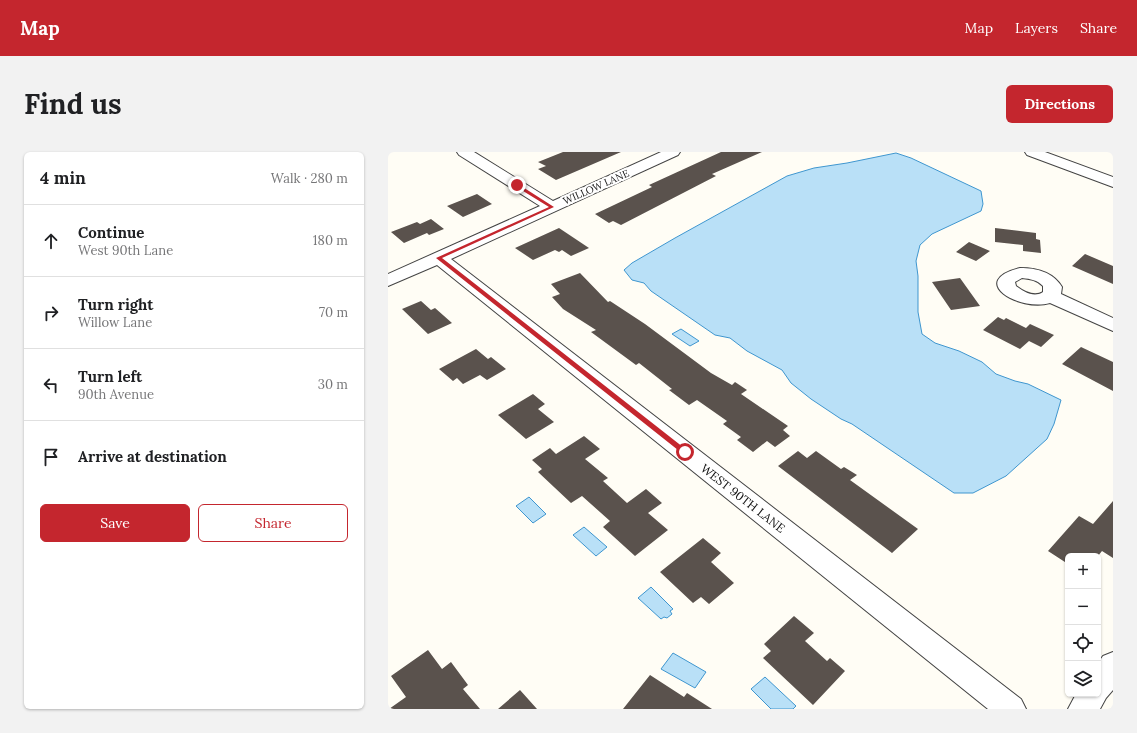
<!DOCTYPE html>
<meta charset="utf-8">
<style>
body{margin:0;font-family:Lora,serif;background:#f2f2f2;color:#202124}
.controls{position:absolute;right:12px;bottom:12px;display:grid;overflow:hidden;border-radius:6px;box-shadow:0 1px 3px #0004}
.controls button{width:36px;height:36px;display:grid;place-items:center;padding:0;border:0;border-bottom:1px solid #e0e0e0;background:#fff;color:#202124;font:20px sans-serif}
.stop{position:absolute;width:12px;height:12px;margin:-9px;border:3px solid #c4262e;border-radius:50%;background:#fff}
.stop.end{background:#c4262e;border-color:#fff;box-shadow:0 1px 4px #0008}
.list{margin:0;padding:0;list-style:none}
h2{display:flex;justify-content:space-between;align-items:center;height:52px;margin:0;padding:0 16px;font-size:17px}
h2 small{font-size:13px;font-weight:400;color:#757577}
.list li{display:grid;grid-template-columns:26px 1fr auto;gap:12px;align-items:center;box-sizing:border-box;height:72px;padding:0 16px;border-top:1px solid #e0e0e0}
.list b{display:block;font-size:15px;white-space:nowrap}
.list p{margin:0;font-size:13px;white-space:nowrap;color:#757577}
.list em{font-size:13px;font-style:normal;color:#757577}
.actions{display:flex;gap:8px;padding:12px 16px}
.actions a{flex:1;padding:9px 0;border:1px solid #c4262e;border-radius:6px;text-align:center;font-size:14px;color:#c4262e}
.actions .main{background:#c4262e;color:#fff}
.icon{flex:none;width:22px;height:22px;fill:none;stroke:currentColor;stroke-width:2;stroke-linecap:round;stroke-linejoin:round}
.map{position:relative;flex:none;width:725px;height:557px;overflow:hidden;border-radius:6px}
header{display:flex;align-items:center;gap:24px;box-sizing:border-box;height:56px;padding:0 20px;background:#c4262e;color:#fff}
header strong{font-size:19px}
nav{display:flex;gap:22px;margin-inline-start:auto;font-size:14px}
.intro{display:flex;align-items:center;justify-content:space-between;box-sizing:border-box;height:96px;padding:0 24px}
h1{margin:0;font-size:28px}
.button{padding:10px 18px;border-radius:6px;background:#c4262e;color:#fff;font-size:14px;font-weight:700}
main{display:flex;gap:24px;padding:0 24px}
aside{flex:1;background:#fff;border-radius:6px;box-shadow:0 1px 3px #0004}
.map>svg:first-child{display:block}
.water{fill:#b9e0f7;stroke:#3f96cf}
.building{fill:#5a524d}
.lines{fill:none;stroke-linecap:round;stroke-linejoin:round}
.minor-casing{stroke:#444;stroke-width:2}
.minor{fill:#fff;fill-rule:evenodd}
.route{fill:#c4262e}
.labels{text-anchor:middle;dominant-baseline:central;stroke-width:4;stroke-linejoin:round;paint-order:stroke}
.far-street-label{font-size:10px;fill:#111;stroke:#fff}
.street-label{font-size:12px;fill:#111;stroke:#fff}
</style>
<header>
<strong>Map</strong>
<nav><a>Map</a><a>Layers</a><a>Share</a></nav>
</header>
<div class="intro"><h1>Find us</h1><a class="button">Directions</a></div>
<main>
<aside>
<h2>4 min<small>Walk · 280 m</small></h2>
<ul class="list">
<li><svg class="icon" aria-label="ahead" viewBox="0 0 24 24"><path d="M12 20V5M6 11l6-6 6 6"/></svg><div><b>Continue</b><p>West 90th Lane</p></div><em>180 m</em></li>
<li><svg class="icon" aria-label="right" viewBox="0 0 24 24"><path d="M7 20v-9h11M14 6l5 5-5 5"/></svg><div><b>Turn right</b><p>Willow Lane</p></div><em>70 m</em></li>
<li><svg class="icon" aria-label="left" viewBox="0 0 24 24"><path d="M17 20v-9H6M10 6l-5 5 5 5"/></svg><div><b>Turn left</b><p>90th Avenue</p></div><em>30 m</em></li>
<li><svg class="icon" aria-label="arrive" viewBox="0 0 24 24"><path d="M6 21V4h12l-3 4 3 4H6"/></svg><div><b>Arrive at destination</b></div></li>
</ul>
<div class="actions"><a class="main">Save</a><a>Share</a></div>
</aside>
<div class="map">
<svg width="725" height="557" viewBox="0 0 725 557">
<rect width="100%" height="100%" fill="#fffdf5"/>
<path class="water" d="M508,1L523,6L593,39L595,52L593,59L544,82L532,93L528,109L530,124V160L534,182L547,191L571,199L594,210L608,222L627,229L640,232L673,248L666,272L659,287L618,324L585,341H566L464,272L453,267L423,247L403,231L394,218L359,199L342,186L327,183L263,139L256,131L244,128L236,118L244,111L287,86L399,24L426,16L459,11Z
M293,177L311,189L302,194L284,182Z
M141,345L158,362L145,371L128,354Z
M196,375L219,395L208,404L185,383Z
M263,435L285,457L282,459L284,462L279,466L276,465L273,467L250,446Z
M285,501L318,520L307,536L273,517Z
M377,525L408,554L405,557H383L363,537Z"/>
<path class="building" d="M175,0H233L168,28L150,17L158,14L150,10Z
M333,0H374L324,22L328,24L233,73L225,69L221,71L207,62L264,35L261,33Z
M89,42L104,52L75,65L59,54Z
M43,67L56,77L41,83L39,81L16,91L3,80L29,70L32,72Z
M171,76L201,96L183,104L174,98L171,100L167,98L145,108L127,96Z
M607,76L648,81V87L652,88L653,101L635,99V93L607,90Z
M581,90L602,99L588,109L568,100Z
M697,102L725,114V132L684,114Z
M192,121L220,150L222,149L257,172L323,221L344,233L347,230L359,238L353,242L400,274L395,278L402,284L387,295L379,289L365,300L349,288L353,285L335,272L339,269L309,248L301,253L281,238L284,237L251,211L248,213L203,180L208,178L175,157L164,145L172,142L163,132Z
M572,126L592,154L563,158L544,130Z
M33,149L43,158L47,156L64,171L40,182L14,157Z
M610,165L616,168L618,166L638,176L642,172L666,183L653,195L641,189L632,197L595,178Z
M693,195L725,210V239L674,212Z
M88,197L100,207L103,205L118,217L99,228L92,223L75,232L69,226L65,229L51,217Z
M145,242L157,252L150,257L166,270L138,287L110,263Z
M196,284L212,297L197,307L220,326L215,329L239,351L258,337L274,351L260,361L280,378L247,404L215,375L222,369L194,344L183,351L150,320L154,317L144,308L162,296L168,302Z
M410,299L419,306L428,299L453,317L456,315L469,323L462,328L530,377L504,401L390,314Z
M725,349V406L714,399L710,404H680V412L660,399L691,364L705,372Z
M315,386L333,401L323,410L346,431L321,452L313,445L305,451L272,420Z
M406,464L426,481L417,489L439,509L442,506L457,519L425,553L375,506L383,499L376,492Z
M40,498L54,517L63,510L80,533L75,537L92,557H1L18,545L3,524Z
M262,523L296,545L299,541L324,557H235Z
M132,538L149,557H110Z"/>
<g class="lines">
<g class="minor-casing">
<path id="minor" d="M69,0H86L165,49L273,0H292L290,3L63,107L633,547L638,557H600L49,113L0,134V122L152,54L71,3Z
M637,0H657L725,25V35L639,3Z
M632,116C649,116 665,120 674,135L673,142L725,166V179L662,151C631,160 579,129 632,116ZM634,126C643,127 649,128 655,134V140C646,146 636,140 628,134L627,130Z
M725,500V538L718,546L712,557H680L688,542H710V511L715,504Z"/>
</g>
<use href="#minor" class="minor"/>
</g>
<path class="route" d="M127,32H130L166,55L54,106L300,299V302H295L48,106L161,55L127,34Z"/>
<g class="labels">
<g class="far-street-label">
<text transform="translate(208 35) rotate(-24)">WILLOW LANE</text>
</g>
<g class="street-label">
<text transform="translate(355 346) rotate(38)">WEST 90TH LANE</text>
</g>
</g>
</svg>
<div class="controls">
<button>+</button>
<button>−</button>
<button><svg class="icon" aria-label="locate" viewBox="0 0 24 24"><circle cx="12" cy="12" r="6"/><path d="M12 2v4M12 18v4M2 12h4M18 12h4"/></svg></button>
<button><svg class="icon" aria-label="layers" viewBox="0 0 24 24"><path d="M12 4l9 5-9 5-9-5zM3 14l9 5 9-5"/></svg></button>
</div>
<div class="stop" style="left:297px;top:300px"></div>
<div class="stop end" style="left:129px;top:33px"></div>
</div>
</main>
